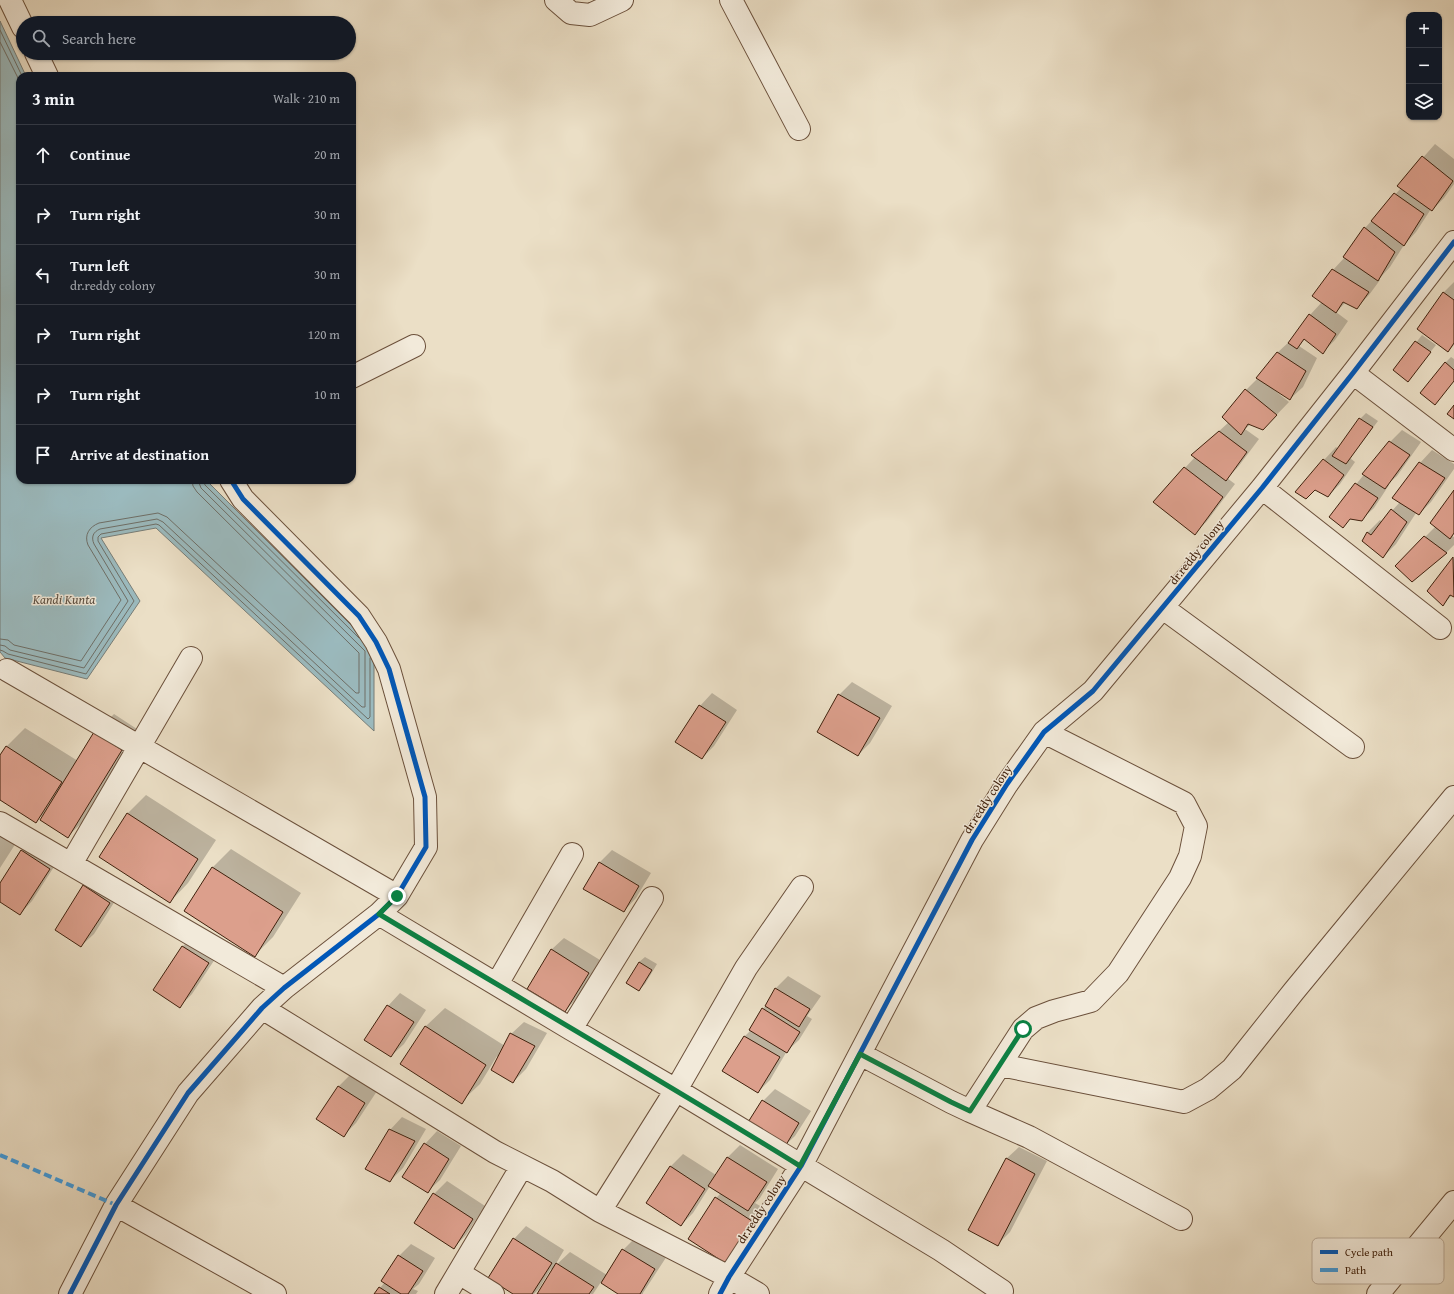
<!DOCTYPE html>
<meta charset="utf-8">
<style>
body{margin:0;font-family:"Gentium Book Plus",serif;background:#20242c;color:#f1f3f6}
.controls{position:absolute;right:12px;top:12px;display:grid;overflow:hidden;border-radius:8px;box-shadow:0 1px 3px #0004}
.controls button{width:36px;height:36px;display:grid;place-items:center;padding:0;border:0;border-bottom:1px solid #363941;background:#171b24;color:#f1f3f6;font:20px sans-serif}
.stop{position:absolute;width:12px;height:12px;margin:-9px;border:3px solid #0b8043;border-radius:50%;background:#fff}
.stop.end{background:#0b8043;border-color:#fff;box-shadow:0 1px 4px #0008}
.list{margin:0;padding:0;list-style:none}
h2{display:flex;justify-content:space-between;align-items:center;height:52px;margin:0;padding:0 16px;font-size:17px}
h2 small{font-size:13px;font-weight:400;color:#9ea1a6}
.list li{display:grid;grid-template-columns:26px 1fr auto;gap:12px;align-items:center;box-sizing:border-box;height:60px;padding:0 16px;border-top:1px solid #363941}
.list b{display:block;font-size:15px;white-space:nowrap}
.list p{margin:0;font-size:13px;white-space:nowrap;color:#9ea1a6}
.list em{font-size:13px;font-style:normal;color:#9ea1a6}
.icon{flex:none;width:22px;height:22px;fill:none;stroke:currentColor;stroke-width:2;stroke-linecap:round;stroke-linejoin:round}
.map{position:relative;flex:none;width:1454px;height:1294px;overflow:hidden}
.search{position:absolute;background:#171b24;box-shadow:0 1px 3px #0004;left:16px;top:16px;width:340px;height:44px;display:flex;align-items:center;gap:10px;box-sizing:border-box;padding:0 14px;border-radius:22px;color:#9ea1a6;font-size:15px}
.panel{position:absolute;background:#171b24;box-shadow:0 1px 3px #0004;left:16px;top:72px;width:340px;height:412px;border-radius:12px}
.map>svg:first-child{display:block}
.water{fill:#9bbabe;stroke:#777d77}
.shadow{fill:#0003}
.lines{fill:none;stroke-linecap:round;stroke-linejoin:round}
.shore{stroke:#6e6e66;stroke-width:1}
.building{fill:#dc9f8c;stroke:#40210d}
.minor-casing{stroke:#6b503b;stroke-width:24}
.minor{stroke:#f2eada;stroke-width:22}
.quiet{stroke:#3f9bde;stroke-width:4;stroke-dasharray:8 4;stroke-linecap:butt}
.cycleway-casing{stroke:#f2eada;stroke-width:8}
.cycleway{stroke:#0057b8;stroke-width:5}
.route{stroke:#0b8043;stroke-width:5}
.labels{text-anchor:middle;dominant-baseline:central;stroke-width:3;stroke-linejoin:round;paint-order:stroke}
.street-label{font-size:12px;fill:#40210d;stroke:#f2eada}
.water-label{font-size:13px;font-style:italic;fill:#5b4f42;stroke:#f2eada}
.key{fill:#f2eada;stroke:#bdae9c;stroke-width:1}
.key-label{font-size:11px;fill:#40210d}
</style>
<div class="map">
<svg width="1454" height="1294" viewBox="0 0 1454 1294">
<rect width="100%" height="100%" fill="#ebdfc6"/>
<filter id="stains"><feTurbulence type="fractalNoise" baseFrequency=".005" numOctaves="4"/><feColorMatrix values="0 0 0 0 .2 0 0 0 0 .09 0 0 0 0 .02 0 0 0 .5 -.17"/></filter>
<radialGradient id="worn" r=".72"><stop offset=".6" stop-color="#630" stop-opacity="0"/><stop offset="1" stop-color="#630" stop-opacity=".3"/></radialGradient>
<path class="water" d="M0,21L26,76H20V480H206L374,648V731L156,528L101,538L140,601L87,679L5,658L0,652Z"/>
<path class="shadow" d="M1435,144L1454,159V184L1444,198L1432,210L1431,209L1416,232L1404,245L1390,267L1379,279L1380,280L1369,295L1357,307L1346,302L1336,312L1348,321L1335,340L1323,352L1305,339L1299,346L1317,358L1303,387L1290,399L1274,388L1273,389L1289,402L1263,429L1251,424L1245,429L1259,439L1238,467L1227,478L1235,484L1207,521L1195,533L1154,502L1195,457L1193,455L1229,422L1246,390L1258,378L1277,353L1290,341L1310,315L1322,302L1333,270L1345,257L1344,256L1365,228L1402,187L1399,185Z
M1454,282V345L1448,351L1443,293Z
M1422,335L1436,345L1408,380L1395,370Z
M1451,357L1454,359V381L1445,363Z
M1366,413L1378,421L1350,458L1355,462L1340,484L1328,496L1315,489L1296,492L1324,460L1336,447L1338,449L1360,419Z
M1402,430L1421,442L1397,476L1388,484L1389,485L1374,508L1361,520L1330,517L1390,442Z
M1432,450L1454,464V469L1431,502L1419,514L1416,513L1396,544L1383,557L1363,541L1368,532L1380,520L1382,522L1400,502L1420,463Z
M1454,492V534L1452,536L1454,537V545L1446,553L1425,537L1436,526Z
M1454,558V596L1452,595L1443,605L1428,591Z
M852,682L892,706L870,743L858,755L839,695Z
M712,693L737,710L714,746L702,758L700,706Z
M114,714L140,731L87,818L68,836L47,811L36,821L0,798V756L7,746L25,728L78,761L95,733Z
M146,795L216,840L188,883L170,902L127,814Z
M0,836L16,843L0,868Z
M34,839L61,856L32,901L20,914L0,901V884L22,851Z
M231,849L301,893L273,937L255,955L185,911L213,867Z
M612,850L651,873L636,898L624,911L584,888L600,862Z
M96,874L122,890L94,934L81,946L84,886Z
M195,934L221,950L192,994L180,1006L183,946Z
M564,938L600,960L577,998L565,1011L551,950Z
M645,957L657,964L645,984L639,990V962Z
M788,976L821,996L807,1016L812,1019L799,1040L787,1051L770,1080L758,1092L724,1071L745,1036L751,1030L763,1009L766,1005L776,988Z
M400,993L426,1010L404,1044L391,1056L388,1006Z
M445,1008L505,1046L511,1034L524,1022L547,1033L526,1069L513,1082L497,1056L480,1084L461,1102L402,1064L426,1026Z
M351,1074L377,1091L356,1123L343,1136L339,1086Z
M775,1089L811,1111L795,1136L782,1148L763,1101Z
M402,1117L426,1129L403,1168L390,1181V1130Z
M437,1131L461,1146L440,1180L427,1192L425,1144Z
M740,1145L778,1169L760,1198L755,1203L767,1210L740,1251L716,1198L721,1193L710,1186L693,1213L681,1225L647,1203L671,1166L683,1154L716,1175L728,1157Z
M1019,1147L1047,1161L1010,1232L998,1244L1006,1159Z
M447,1181L485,1206L466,1235L454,1247L416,1223L434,1194Z
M526,1226L564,1250L554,1267L570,1252L607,1275L623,1250L636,1237L667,1256L643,1293V1294H620L601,1282L593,1294H538L553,1270L551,1269L539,1289L534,1294H515L489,1277L514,1239Z
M411,1244L435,1258L419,1284L413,1289L418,1291L416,1294H375L385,1282L399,1256Z"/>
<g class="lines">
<path class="shore" d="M0,30L22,76
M0,42L20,82
M203,480L205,485L359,638
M0,639L8,640L14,645L81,661L121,600L88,545C84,535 89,527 99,523L158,513L167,517L356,693H359V653L197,492L193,486L192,480
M0,645L5,646L10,650L84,668L128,601L94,544C91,537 93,532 100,529L157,519L163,522L362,707H365V651L201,488L198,480
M0,650L3,651L8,654L86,674L134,601L98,541V537L101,534L156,524L159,525L368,719L370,717V658"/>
</g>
<path class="building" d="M1422,156L1453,181L1432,211L1397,186Z
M1394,193L1424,214L1404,246L1371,221Z
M1364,227L1395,252L1378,281L1343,257Z
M1332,269L1369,292L1357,309L1343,302L1336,313L1312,296Z
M1443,292L1454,300V343L1448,352L1417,329Z
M1309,314L1336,334L1323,354L1304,339L1297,349L1288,343Z
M1415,341L1431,352L1408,382L1393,370Z
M1277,352L1306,371L1290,400L1256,378Z
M1445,362L1454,370V381L1435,405L1420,393Z
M1245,389L1277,415L1263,430L1248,424L1241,435L1222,417Z
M1454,405V419L1447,414Z
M1359,418L1373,427L1346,464L1332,456Z
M1219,431L1247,452L1226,481L1191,455Z
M1389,441L1410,455L1385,489L1362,474Z
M1323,459L1344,475L1328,497L1315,490L1306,499L1295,492Z
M1419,462L1445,478L1419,515L1392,498Z
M1184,467L1223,497L1195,535L1153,502Z
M1355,483L1378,498L1362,521L1350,519L1343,528L1329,517Z
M1454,490V533L1450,539L1430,523Z
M1391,509L1407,522L1383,558L1362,541L1367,532L1371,535Z
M1424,536L1447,553L1412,582L1395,566Z
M1453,557L1454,597L1450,595L1443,606L1427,591Z
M838,694L880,718L858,756L817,732Z
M699,705L726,722L702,759L675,742Z
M94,732L122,750L68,838L40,820Z
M6,746L62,782L36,823L0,800V755Z
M127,813L198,859L170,903L99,857Z
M21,850L50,869L20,915L0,902V883Z
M599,862L639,886L624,912L583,889Z
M212,867L283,912L255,957L184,911Z
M83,885L110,903L81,947L55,930Z
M182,946L209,963L180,1008L153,990Z
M551,949L589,973L565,1012L527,989Z
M639,962L652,970L639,991L626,983Z
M775,988L810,1009L799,1027L765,1006Z
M387,1005L414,1022L391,1057L364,1040Z
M762,1008L800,1032L787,1053L749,1030Z
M425,1026L486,1065L462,1104L400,1064Z
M510,1033L535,1046L513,1083L491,1070Z
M744,1036L780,1057L758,1093L722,1071Z
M338,1086L365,1103L344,1137L316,1119Z
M762,1100L799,1123L783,1150L745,1127Z
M389,1129L415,1141L390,1182L365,1169Z
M424,1143L449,1159L428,1193L402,1177Z
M727,1157L767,1182L748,1211L708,1186Z
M1006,1158L1035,1174L998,1246L968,1230Z
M670,1166L705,1189L681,1226L646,1203Z
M433,1193L473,1219L454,1249L414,1223Z
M715,1197L755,1223L728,1265L688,1239Z
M513,1238L552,1263L532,1294H513L488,1278Z
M622,1249L655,1269L640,1294H618L601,1283Z
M398,1255L423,1271L408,1294H401L381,1281Z
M556,1263L594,1287L589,1294H537Z
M379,1287L390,1294H374Z"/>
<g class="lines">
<g class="minor-casing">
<path id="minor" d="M10,0L23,27
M556,0L571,13L590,15L622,0
M731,0L799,129
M36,53L47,76
M1353,373L1454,450
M352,377L414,346
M1262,488L1440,628
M1163,608L1353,747
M7,670L397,896
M0,823L284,988
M71,864L191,658
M379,914L571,1029L676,1090L941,1250L1002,1291
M497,984L572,854
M262,1008L495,1152L552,1181L600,1211L729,1277L758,1294
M571,1029L652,898
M860,1054L951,1102L970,1111L1023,1029L1036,1018L1054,1011L1091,1001L1118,973L1180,878L1190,856L1196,826L1184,803L1044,732
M1000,1065L1184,1102L1208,1089L1232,1069L1294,991L1454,797
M970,1111L1029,1137L1181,1219
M116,1205L275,1294
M600,1211L676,1090L746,968L802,887
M459,1273L493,1294
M70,1294L116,1205L188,1093L262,1008L284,988L379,914L397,896L426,847L425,797L389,669L376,642L359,616L243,499L231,480
M446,1294L522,1166
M720,1294L729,1277L801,1166L972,840L1007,784L1044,732L1093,691L1262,488L1353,373L1454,242
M1378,1294L1454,1202"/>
</g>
<use href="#minor" class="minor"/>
<path class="quiet" d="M0,1155L116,1205"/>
<g class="cycleway-casing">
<path id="cycleway" d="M70,1294L116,1205L188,1093L262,1008L284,988L379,914L397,896L426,847L425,797L389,669L376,642L359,616L243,499L231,480
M720,1294L729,1277L801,1166L972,840L1007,784L1044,732L1093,691L1262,488L1353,373L1454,242"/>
</g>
<use href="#cycleway" class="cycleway"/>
</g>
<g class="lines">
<path class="route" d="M397,896L379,914C519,998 661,1080 800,1166L860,1054L951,1102L970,1111L1023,1029"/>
</g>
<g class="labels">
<g class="street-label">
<text transform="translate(1196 552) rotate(-51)">dr.reddy colony</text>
<text transform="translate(987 799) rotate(-57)">dr.reddy colony</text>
<text transform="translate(761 1209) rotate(-57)">dr.reddy colony</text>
</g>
<g class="water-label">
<text x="64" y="599">Kandi Kunta</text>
</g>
</g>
<rect x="1312" y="1238" width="132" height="46" rx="6" class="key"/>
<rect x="1320" y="1250" width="18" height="4" fill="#0057b8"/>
<rect x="1320" y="1268" width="18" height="4" fill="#3f9bde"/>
<g class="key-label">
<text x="1345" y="1256">Cycle path</text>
<text x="1345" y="1274">Path</text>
</g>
<rect width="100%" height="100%" filter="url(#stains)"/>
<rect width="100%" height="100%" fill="url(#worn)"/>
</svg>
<div class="controls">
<button>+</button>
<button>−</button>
<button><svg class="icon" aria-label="layers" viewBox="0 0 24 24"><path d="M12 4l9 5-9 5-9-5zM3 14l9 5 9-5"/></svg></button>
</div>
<div class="stop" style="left:1023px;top:1029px"></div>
<div class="stop end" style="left:397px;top:896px"></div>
<div class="search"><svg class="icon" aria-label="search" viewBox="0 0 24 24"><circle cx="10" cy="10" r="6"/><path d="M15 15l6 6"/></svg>Search here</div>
<section class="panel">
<h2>3 min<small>Walk · 210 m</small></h2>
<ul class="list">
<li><svg class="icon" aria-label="ahead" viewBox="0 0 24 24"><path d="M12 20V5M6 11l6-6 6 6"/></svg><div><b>Continue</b></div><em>20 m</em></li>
<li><svg class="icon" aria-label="right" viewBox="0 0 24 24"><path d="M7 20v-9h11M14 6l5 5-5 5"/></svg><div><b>Turn right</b></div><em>30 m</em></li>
<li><svg class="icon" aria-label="left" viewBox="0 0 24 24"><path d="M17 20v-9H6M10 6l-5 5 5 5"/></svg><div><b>Turn left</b><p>dr.reddy colony</p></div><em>30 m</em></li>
<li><svg class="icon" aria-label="right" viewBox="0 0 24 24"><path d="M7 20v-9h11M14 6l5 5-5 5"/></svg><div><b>Turn right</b></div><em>120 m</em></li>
<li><svg class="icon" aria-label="right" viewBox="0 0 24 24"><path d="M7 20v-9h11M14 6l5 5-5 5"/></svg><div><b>Turn right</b></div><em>10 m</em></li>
<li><svg class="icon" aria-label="arrive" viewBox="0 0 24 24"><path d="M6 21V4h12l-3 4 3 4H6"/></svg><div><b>Arrive at destination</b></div></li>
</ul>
</section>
</div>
